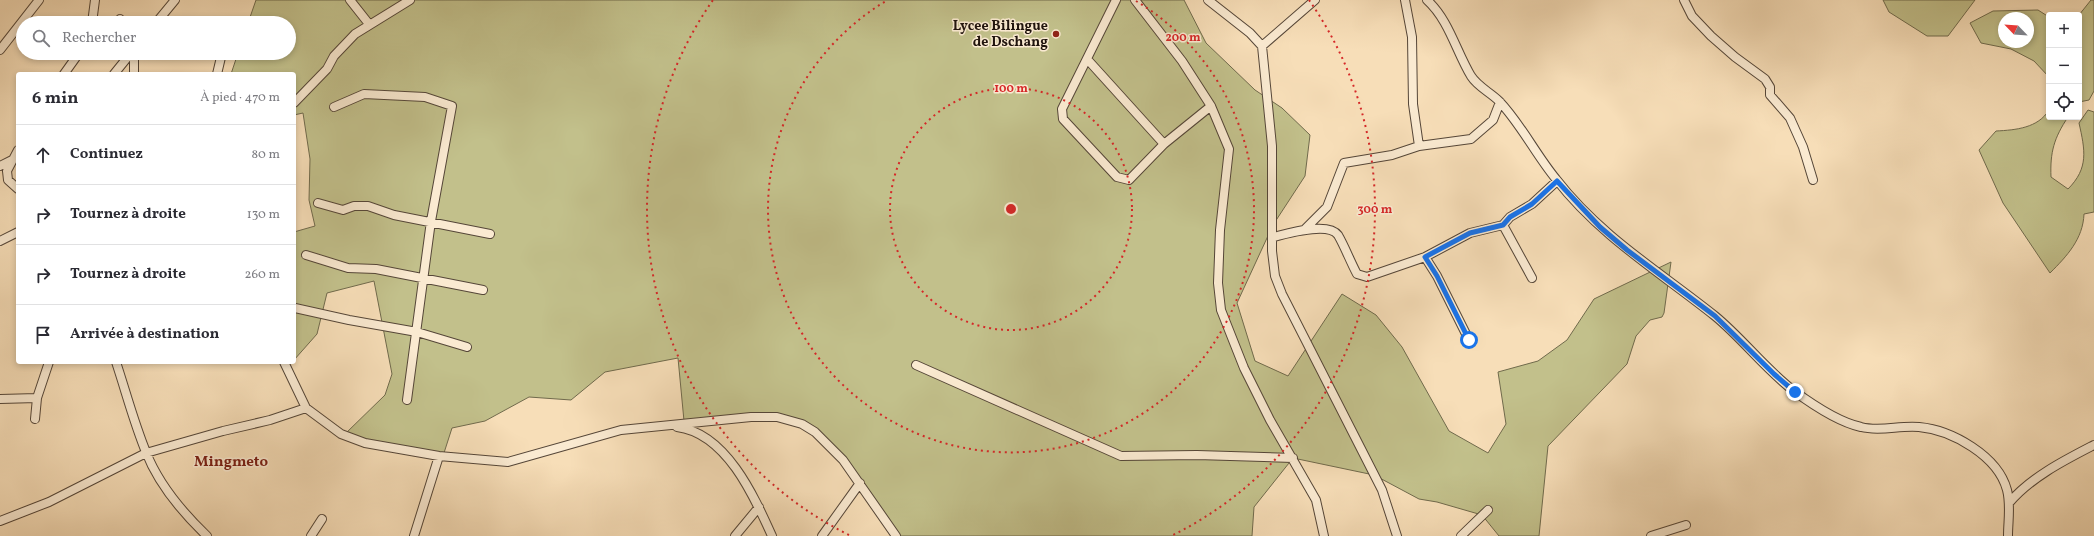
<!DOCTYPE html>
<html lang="fr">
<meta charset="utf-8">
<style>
body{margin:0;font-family:Vollkorn,serif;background:#f7f7f7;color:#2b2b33}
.controls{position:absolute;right:12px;top:12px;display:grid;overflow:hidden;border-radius:4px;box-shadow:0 2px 6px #0003}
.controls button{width:36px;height:36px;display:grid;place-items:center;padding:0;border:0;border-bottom:1px solid #e1e1e2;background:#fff;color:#2b2b33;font:20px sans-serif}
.compass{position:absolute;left:1998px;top:12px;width:36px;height:36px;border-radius:50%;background:#fff;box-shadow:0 2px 6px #0003;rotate:295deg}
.stop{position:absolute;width:12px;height:12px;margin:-9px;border:3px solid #1a73e8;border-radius:50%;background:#fff}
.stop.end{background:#1a73e8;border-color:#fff;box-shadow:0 1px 4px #0008}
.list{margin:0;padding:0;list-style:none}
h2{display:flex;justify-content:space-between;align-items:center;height:52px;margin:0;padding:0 16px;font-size:17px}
h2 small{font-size:13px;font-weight:400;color:#7c7c81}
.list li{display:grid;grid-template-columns:26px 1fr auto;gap:12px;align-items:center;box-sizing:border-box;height:60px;padding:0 16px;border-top:1px solid #e1e1e2}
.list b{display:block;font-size:15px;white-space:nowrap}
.list em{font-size:13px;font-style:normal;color:#7c7c81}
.icon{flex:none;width:22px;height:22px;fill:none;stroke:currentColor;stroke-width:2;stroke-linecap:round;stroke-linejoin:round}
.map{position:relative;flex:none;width:2094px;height:536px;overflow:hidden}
.search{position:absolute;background:#fff;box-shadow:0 2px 6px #0003;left:16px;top:16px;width:280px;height:44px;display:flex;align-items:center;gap:10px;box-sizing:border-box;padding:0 14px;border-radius:22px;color:#7c7c81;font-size:15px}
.panel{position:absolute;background:#fff;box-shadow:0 2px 6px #0003;left:16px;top:72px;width:280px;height:292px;border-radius:4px}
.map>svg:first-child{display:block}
.green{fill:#c2c08b;stroke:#706a4c;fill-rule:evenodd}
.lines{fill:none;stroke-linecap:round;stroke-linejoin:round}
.minor-casing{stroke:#554638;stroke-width:10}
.minor{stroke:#faead1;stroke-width:8}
.route{stroke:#1a73e8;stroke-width:5}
.ring{fill:none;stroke:#d62828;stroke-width:2;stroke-dasharray:2 4}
.poi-dot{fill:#8f2418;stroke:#faead1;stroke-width:1.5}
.labels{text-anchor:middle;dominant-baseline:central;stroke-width:3;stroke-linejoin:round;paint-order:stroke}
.poi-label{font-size:14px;font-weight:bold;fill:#1f130d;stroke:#faead1;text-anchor:end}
.neighbourhood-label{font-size:15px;font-weight:bold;fill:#7a1f14;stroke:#faead1}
.centre{fill:#d62828;stroke:#faead1;stroke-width:2}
.ring-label{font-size:12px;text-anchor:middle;font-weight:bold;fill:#d62828;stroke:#faead1;stroke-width:3;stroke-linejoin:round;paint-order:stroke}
</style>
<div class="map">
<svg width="2094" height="536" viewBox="0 0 2094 536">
<rect width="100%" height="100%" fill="#f7deb8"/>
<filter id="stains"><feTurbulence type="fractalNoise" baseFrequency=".005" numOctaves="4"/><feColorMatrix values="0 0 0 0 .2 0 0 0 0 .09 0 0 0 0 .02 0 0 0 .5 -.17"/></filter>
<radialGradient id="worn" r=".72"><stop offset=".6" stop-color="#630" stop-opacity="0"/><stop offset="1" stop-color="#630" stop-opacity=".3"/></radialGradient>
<path class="green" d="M256,0H1184L1206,43L1255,90L1282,108L1310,135L1305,176L1273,225L1237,303L1255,361L1288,376L1342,294L1376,315L1402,347L1449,431L1488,453L1506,424L1498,372L1538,361L1567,340L1594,299L1671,262L1664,313L1662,317L1650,320L1636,336L1627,364L1548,446L1539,536H1499L1482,515L1437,502L1419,499L1374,475L1293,458L1254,507L1252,536H893L865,490L812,430L780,417L684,421L678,358L605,372L571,400L529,397L485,421L452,428L443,456L370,442L345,434L385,395L392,374L374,281L327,293L317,334L294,360V232L315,226L309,200L310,159L303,113L294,115V74H231L238,53H289V23H248Z
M1883,0H1975L1948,36H1927L1889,12Z
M2091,0H2094V91L2089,100L2079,102V15Z
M2038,10L2049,17V77L2034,61L2011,49L1981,43L1970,23L1993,11ZM2004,18H2028V42H2004Z
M2049,110V117H2068C2054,138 2050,152 2051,177L2068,189C2089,168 2085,150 2079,123L2088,110L2094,112V212L2084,214C2083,239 2067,256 2050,273L2003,203L1979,150L1996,131C2016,130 2038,128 2049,110Z"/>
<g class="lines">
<g class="minor-casing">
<path id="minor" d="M350,0L369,24
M1116,0L1062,109L1063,119L1117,177L1129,180L1164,144L1211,106
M1135,0L1182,61L1211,106L1229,149L1220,230L1218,283L1221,310L1244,368L1270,420L1316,500L1324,536
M1208,0L1250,33L1262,46L1272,146V251L1275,276L1282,294L1382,490L1397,536
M1405,0L1412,37L1413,104L1419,146
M1427,0C1449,20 1456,51 1471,76C1478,87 1490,92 1499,101C1521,124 1536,155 1556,179C1600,236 1660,272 1715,316C1743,339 1765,369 1794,391C1813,405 1838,422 1861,427C1880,432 1900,425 1919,427C1952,430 1998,456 2007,490C2011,505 2008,521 2008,536
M1684,0L1692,16L1711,36L1735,57L1765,79L1770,87V95L1790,118L1803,147L1813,180
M120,19L123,23
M92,23L95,0
M156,23L175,0
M1262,46L1315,0
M0,50L39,0
M1087,59L1164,144
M64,74L79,53
M114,74L131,53
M134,74V53
M217,74L222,53
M294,103L327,69L334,56L355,34L410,0
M334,107L364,94L425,97L452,106L431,221L407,400
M18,150L7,171L8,180L18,189
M0,166L12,160
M318,203L343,210L354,206H368L394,215L490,234
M1305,229L1327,207L1344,163L1392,155L1419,146L1471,139L1493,120L1500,102
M1273,237C1286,234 1328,221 1338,235C1345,247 1350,261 1357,274L1367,277L1425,257L1470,233L1503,225
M0,241L18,232
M306,255L348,268L376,269L483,290
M1425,257L1437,276L1469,340
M1532,278L1503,225L1510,217L1532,204L1557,181
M295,308L349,320L417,332L467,347
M116,362C126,392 134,423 146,452C158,483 183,513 207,536
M284,362L306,408L341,434L365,443L439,456L508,462L621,430L751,417H777L802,424L815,432L843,460L896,536
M916,365L1121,456L1197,455L1293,458
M0,399L37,398
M35,419L37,398L49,362
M677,427C726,433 754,496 772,536
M2009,503C2031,477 2065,460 2094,445
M0,521L49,502L146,453L223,431L270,420L306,408
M311,536L322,519
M414,536L439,456
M735,536L759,507
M822,536L860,483
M1461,536L1488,510
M1651,536L1686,525"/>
</g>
<use href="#minor" class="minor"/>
</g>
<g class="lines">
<path class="route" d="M1469,340L1437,276L1425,257L1470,233L1503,225L1510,217L1532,204L1557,181L1600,227L1627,250L1715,316L1774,374L1795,392"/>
</g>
<g class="ring">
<circle cx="1011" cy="209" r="121"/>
<path d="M1136 1A243 243 0 1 1 886 1"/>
<path d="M849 535A364 364 0 0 1 713 0M1309 0A364 364 0 0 1 1173 535"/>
</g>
<circle class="poi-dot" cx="1056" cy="34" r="4"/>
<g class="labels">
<g class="poi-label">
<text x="1048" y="26">Lycee Bilingue<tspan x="1048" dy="16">de Dschang</tspan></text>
</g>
<g class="neighbourhood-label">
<text x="231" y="462">Mingmeto</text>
</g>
</g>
<circle cx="1011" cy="209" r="6" class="centre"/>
<g class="ring-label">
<text x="1183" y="41">200 m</text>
<text x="1011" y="92">100 m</text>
<text x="1375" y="213">300 m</text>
</g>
<rect width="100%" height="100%" filter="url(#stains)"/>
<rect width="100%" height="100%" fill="url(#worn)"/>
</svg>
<div class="controls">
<button>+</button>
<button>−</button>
<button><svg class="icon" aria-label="locate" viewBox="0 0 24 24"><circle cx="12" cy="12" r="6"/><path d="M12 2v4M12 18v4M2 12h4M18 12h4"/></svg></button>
</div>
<svg class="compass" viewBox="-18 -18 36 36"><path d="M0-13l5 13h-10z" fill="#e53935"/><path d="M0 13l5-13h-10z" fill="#7c7c81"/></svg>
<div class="stop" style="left:1469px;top:340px"></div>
<div class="stop end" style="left:1795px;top:392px"></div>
<div class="search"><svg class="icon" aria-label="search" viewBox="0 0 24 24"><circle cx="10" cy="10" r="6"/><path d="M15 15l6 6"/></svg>Rechercher</div>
<section class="panel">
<h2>6 min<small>À pied · 470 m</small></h2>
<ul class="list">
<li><svg class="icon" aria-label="ahead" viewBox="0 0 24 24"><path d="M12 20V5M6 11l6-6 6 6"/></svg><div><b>Continuez</b></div><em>80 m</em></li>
<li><svg class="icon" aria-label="right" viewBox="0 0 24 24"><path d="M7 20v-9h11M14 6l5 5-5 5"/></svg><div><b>Tournez à droite</b></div><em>130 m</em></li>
<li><svg class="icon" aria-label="right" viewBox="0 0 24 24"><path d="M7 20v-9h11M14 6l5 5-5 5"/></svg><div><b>Tournez à droite</b></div><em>260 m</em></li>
<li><svg class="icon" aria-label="arrive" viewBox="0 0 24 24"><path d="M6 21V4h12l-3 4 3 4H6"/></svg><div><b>Arrivée à destination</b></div></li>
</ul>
</section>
</div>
